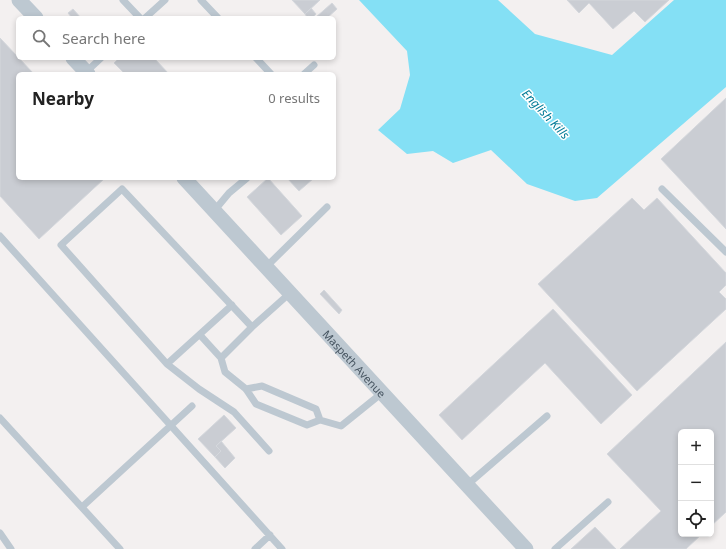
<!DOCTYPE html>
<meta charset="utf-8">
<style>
body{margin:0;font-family:"Noto Sans",sans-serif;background:#f6f6f6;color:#222}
.controls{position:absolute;right:12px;bottom:12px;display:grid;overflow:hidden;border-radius:6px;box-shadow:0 2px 6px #0003}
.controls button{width:36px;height:36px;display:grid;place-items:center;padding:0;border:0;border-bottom:1px solid #e0e0e0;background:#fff;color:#222;font:20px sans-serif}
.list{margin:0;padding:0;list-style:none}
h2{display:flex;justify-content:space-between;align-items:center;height:52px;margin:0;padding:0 16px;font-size:17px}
h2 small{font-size:13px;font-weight:400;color:#767676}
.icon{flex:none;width:22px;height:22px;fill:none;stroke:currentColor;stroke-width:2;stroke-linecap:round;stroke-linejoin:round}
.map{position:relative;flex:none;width:726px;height:549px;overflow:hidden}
.search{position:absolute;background:#fff;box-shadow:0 2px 6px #0003;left:16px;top:16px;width:320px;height:44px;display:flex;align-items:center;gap:10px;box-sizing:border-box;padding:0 14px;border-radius:6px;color:#767676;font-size:15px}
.panel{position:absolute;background:#fff;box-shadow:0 2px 6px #0003;left:16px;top:72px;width:320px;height:108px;border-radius:6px}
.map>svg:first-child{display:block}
.water{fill:#84e0f5}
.building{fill:#cacdd3;stroke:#d4d7dc}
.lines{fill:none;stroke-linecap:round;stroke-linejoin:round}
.lane{stroke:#bdc8d1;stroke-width:7}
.street{stroke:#bdc8d1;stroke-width:15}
.labels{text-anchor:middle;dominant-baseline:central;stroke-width:3;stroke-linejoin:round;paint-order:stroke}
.street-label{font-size:11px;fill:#465460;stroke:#fff}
.water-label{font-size:12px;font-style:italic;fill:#037b97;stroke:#fff}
</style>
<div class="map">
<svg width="726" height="549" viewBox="0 0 726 549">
<rect width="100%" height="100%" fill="#f3f0f0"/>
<path class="water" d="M359,0H498L535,34L612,55L674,0H726V87L597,198L575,201L527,184L491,150L453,163L433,151L407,154L378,130L400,109L410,75L407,51Z"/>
<path class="building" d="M292,0H320L305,14Z
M567,0H669L645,22L634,11L613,29L589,3L579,13Z
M332,3L337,9L327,18H315Z
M311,8L316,14L312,18L309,16L307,17L305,14Z
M73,9L81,18H72L68,13Z
M0,38L34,74H18V178H105L39,239L0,196Z
M119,58H154L169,74H125L114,63Z
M726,98V229L661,159Z
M268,178L302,216L281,235L247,197Z
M287,178H314L299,191Z
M632,198L644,210L657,198L726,273V285L719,292L726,299V309L637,391L538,284Z
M324,290L342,310L339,314L320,294Z
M553,309L632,395L601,424L545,363L462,440L439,415Z
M726,342V512L711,526V432H681V534H702L686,549H620L661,511L607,454Z
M224,415L236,428L216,446L221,451L215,457L198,439Z
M221,441L235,458L225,468L215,457L221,451L216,446Z
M595,527L616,549H571Z"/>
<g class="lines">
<path class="lane" d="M123,0L140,18
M201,0L218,18
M145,18L165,0
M256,58L271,74
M86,72L101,58
M304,74L314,65
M662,189L726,252
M214,211L229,193L247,178
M0,236L282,549
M266,267L327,207
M290,293L252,327L221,358L225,372L246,389L256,404L307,425L320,420L341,426L382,393
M252,327L122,189L61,245L167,364L199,389L234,412L269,451
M200,335L221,358
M167,364L232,305
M246,389L262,386L316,409L320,420
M0,418L120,549
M467,485L547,416
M82,507L192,406
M0,533L11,549
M255,549L270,535
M555,549L608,502"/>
<g class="street">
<path d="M19,0L36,18"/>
<path d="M73,58L88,74"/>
<path id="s1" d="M184,178L526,549"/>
</g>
</g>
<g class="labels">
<g class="street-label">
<text stroke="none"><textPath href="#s1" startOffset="252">Maspeth Avenue</textPath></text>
</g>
<g class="water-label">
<text transform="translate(546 114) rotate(47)">English Kills</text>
</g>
</g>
</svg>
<div class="controls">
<button>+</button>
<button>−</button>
<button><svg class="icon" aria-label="locate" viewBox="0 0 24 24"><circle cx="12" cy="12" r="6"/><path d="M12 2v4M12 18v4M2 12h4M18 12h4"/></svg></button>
</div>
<div class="search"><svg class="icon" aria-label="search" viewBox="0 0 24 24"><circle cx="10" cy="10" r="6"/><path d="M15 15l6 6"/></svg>Search here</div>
<section class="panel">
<h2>Nearby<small>0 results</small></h2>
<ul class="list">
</ul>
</section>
</div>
